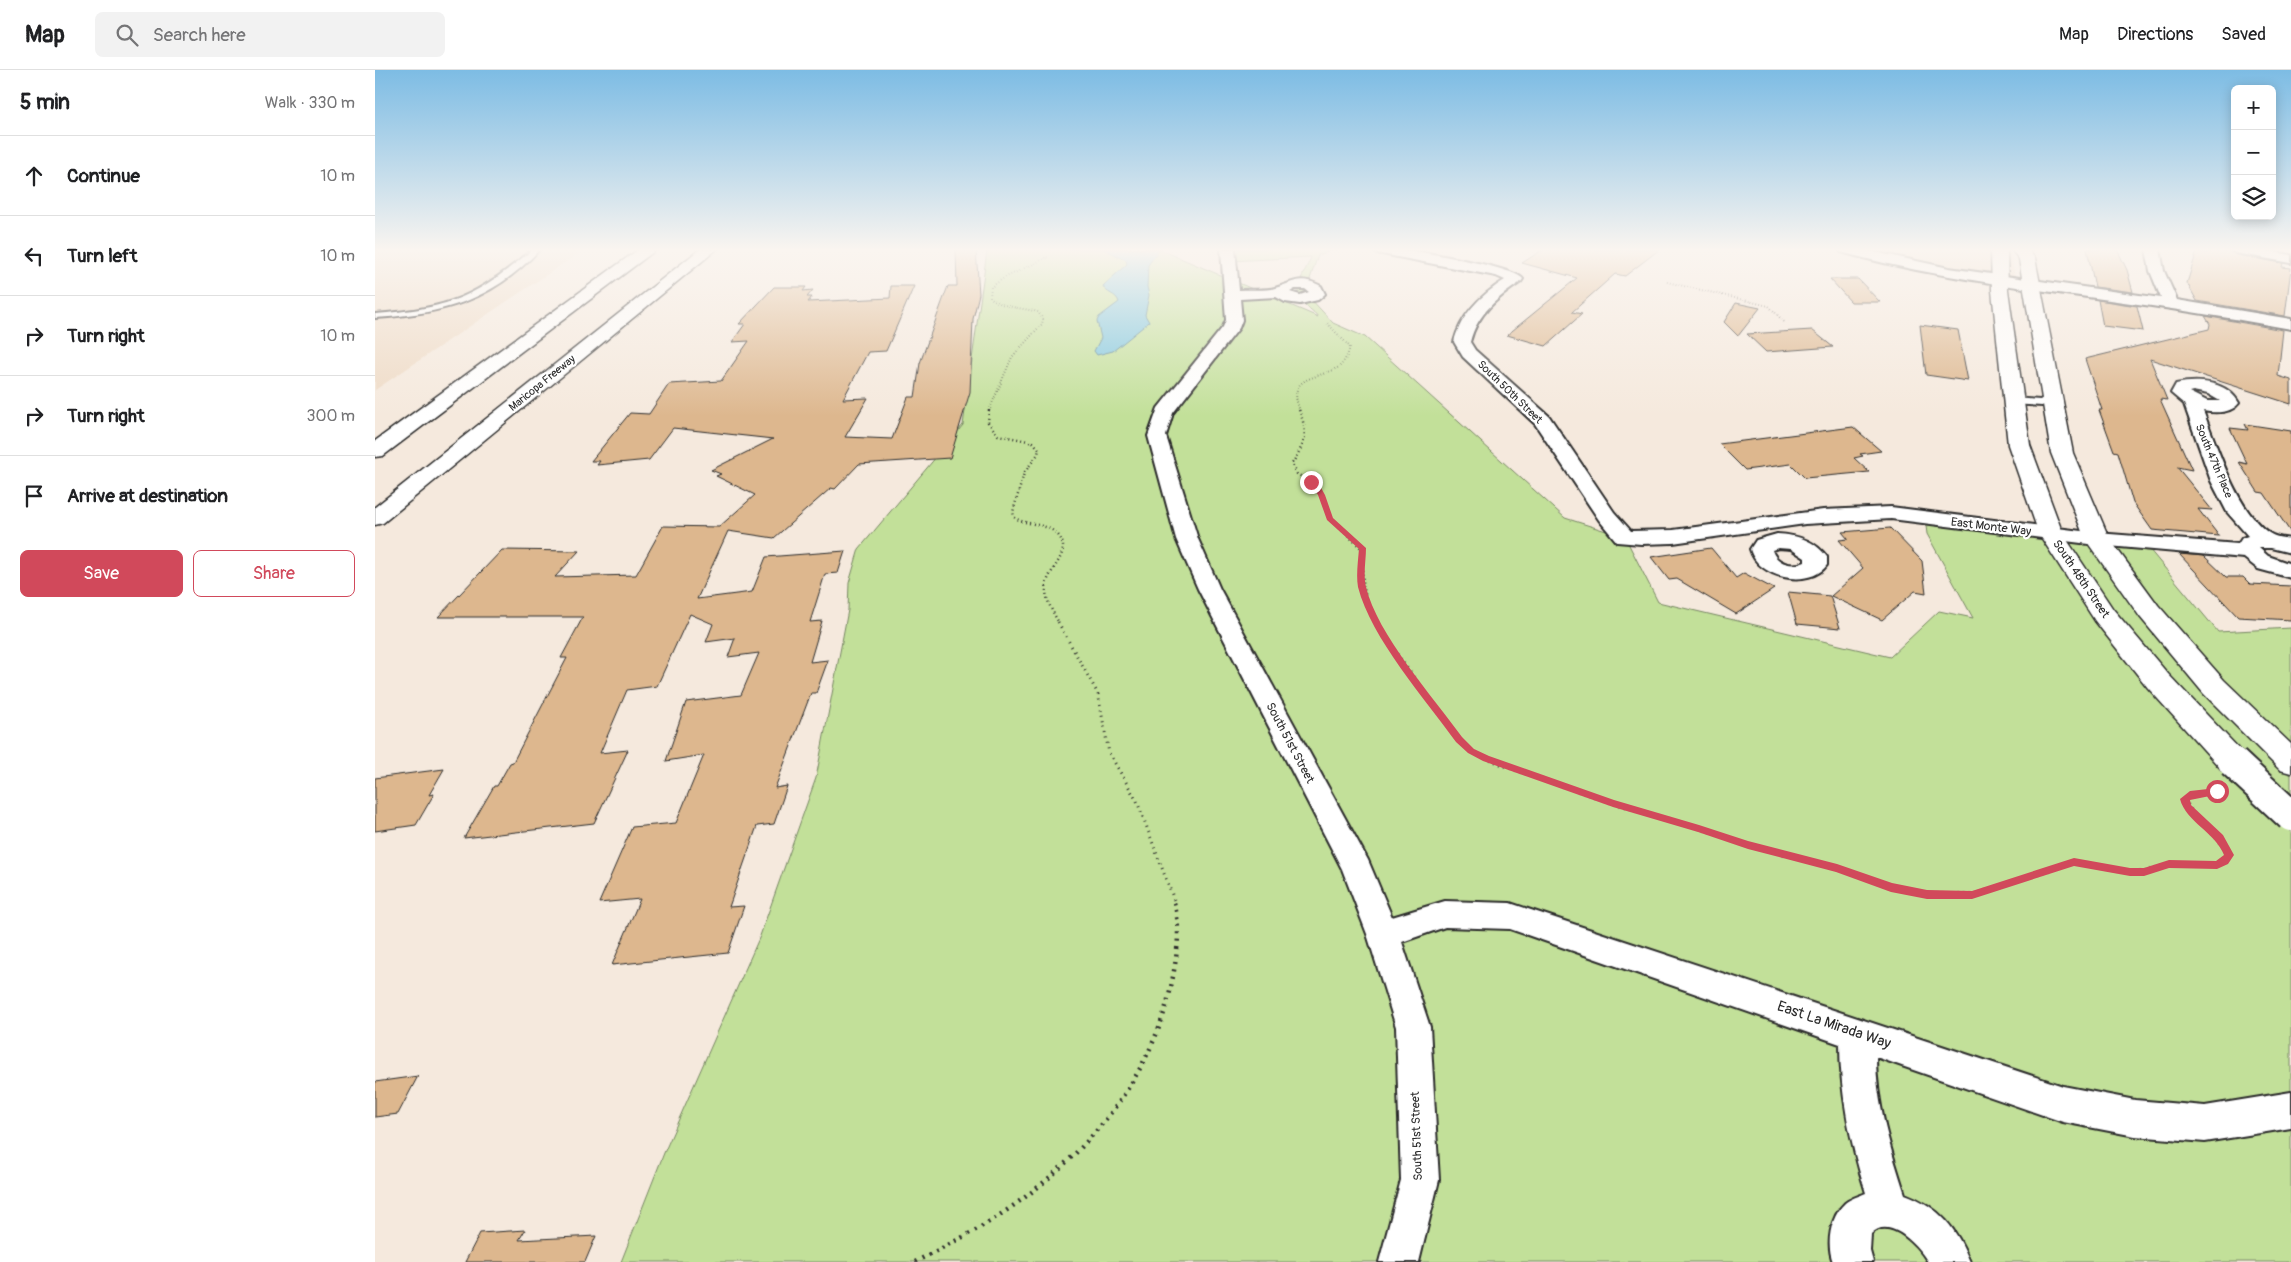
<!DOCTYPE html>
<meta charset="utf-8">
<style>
body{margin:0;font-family:Pangolin,sans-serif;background:#f2f2f2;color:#202124}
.controls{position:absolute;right:15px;top:15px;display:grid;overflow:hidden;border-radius:8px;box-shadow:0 2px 12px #0003}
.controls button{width:45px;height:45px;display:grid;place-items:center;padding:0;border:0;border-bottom:1px solid #e0e0e0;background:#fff;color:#202124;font:25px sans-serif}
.stop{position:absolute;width:15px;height:15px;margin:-11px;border:4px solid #d1495b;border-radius:50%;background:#fff}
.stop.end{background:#d1495b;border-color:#fff;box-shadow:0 1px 5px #0008}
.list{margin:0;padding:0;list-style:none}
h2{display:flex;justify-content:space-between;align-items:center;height:65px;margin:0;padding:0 20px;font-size:21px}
h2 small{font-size:16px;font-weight:400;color:#757577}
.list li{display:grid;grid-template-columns:32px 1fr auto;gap:15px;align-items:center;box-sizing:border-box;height:80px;padding:0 20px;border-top:1px solid #e0e0e0}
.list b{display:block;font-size:19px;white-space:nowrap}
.list em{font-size:16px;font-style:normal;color:#757577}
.actions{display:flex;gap:10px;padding:15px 20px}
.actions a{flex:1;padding:11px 0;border:1px solid #d1495b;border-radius:8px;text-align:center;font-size:18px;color:#d1495b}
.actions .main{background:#d1495b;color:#fff}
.icon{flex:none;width:28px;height:28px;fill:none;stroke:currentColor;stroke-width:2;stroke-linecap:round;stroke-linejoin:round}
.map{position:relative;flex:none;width:1916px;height:1192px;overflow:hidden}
header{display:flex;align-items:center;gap:30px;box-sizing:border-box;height:70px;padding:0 25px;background:#fff;border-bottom:1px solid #e0e0e0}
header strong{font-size:24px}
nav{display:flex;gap:28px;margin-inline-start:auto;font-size:18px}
.search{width:350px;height:45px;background:#f2f2f2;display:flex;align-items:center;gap:12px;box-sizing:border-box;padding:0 18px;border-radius:8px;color:#757577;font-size:19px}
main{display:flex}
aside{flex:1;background:#fff}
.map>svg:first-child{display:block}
.built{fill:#eedac5}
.green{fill:#c2e099;stroke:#768662}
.water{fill:#7ec7df;stroke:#5d8997}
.building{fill:#ddb78e;stroke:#2b2b2b}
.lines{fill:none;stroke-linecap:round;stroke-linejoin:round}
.service-casing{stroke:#2b2b2b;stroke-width:4}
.minor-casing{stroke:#2b2b2b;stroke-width:4}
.secondary-casing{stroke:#2b2b2b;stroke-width:3}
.motorway-casing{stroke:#2b2b2b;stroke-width:3}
.path-far3{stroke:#2b2b2b;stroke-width:2;stroke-dasharray:0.5 2.5;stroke-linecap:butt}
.path-far2{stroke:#2b2b2b;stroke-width:2.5;stroke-dasharray:1 3;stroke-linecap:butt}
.path-far1{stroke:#2b2b2b;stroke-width:3;stroke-dasharray:1 4.5;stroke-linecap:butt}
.path{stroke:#2b2b2b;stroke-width:4.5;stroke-dasharray:2 5.5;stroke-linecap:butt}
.service{fill:#fff;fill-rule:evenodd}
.minor{fill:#fff;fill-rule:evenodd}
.secondary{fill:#fff;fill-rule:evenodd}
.motorway{fill:#fff;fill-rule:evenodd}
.secondary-bridge-casing{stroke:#2b2b2b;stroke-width:34;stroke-linecap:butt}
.secondary-bridge{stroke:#fff;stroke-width:30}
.route{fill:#d1495b}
.labels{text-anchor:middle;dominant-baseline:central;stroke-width:4.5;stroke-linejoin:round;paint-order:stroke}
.far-street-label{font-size:11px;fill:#2b2b2b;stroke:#fff}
.street-label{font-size:12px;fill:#2b2b2b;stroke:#fff}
.near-street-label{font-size:15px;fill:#2b2b2b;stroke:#fff}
</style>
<header>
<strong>Map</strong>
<div class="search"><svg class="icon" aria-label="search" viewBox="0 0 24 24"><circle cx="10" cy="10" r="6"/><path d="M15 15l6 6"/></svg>Search here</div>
<nav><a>Map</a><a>Directions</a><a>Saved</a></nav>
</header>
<main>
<aside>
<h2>5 min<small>Walk · 330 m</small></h2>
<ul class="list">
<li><svg class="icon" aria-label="ahead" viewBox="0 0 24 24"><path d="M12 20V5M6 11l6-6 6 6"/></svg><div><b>Continue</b></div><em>10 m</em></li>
<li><svg class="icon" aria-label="left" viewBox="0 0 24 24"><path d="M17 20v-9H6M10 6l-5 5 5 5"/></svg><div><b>Turn left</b></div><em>10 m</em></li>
<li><svg class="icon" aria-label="right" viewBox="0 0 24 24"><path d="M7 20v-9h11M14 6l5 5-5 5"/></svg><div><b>Turn right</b></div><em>10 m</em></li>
<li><svg class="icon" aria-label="right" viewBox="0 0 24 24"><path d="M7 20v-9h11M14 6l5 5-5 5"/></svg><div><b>Turn right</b></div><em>300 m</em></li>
<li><svg class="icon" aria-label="arrive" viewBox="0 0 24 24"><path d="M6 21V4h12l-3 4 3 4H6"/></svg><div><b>Arrive at destination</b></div></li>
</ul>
<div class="actions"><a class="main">Save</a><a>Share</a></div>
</aside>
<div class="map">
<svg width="1916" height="1192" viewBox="0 0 1916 1192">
<rect width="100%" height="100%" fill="#f5e9dd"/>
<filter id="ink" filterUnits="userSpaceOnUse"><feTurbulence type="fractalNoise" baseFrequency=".02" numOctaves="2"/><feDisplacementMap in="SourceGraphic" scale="10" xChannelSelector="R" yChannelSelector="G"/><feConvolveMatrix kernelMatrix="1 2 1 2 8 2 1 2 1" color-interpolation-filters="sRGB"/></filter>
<g filter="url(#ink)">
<path class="built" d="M0,179H210L0,320Z
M1471,179H1635L1641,213L1501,188Z"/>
<path class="green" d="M622,179H784L943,247C939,241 930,236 925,230C918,217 932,199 936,187L853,191V179H963L943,185L933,215L935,228L958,253L990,267L1190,448L1250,467L1283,532L1515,587L1564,541L1598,548L1552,464L1550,448L1769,473L1843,562L1916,558V1192H246L289,1083L385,866L441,708L473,540L474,513L484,479L588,355L612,181Z"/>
<path class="water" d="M729,179H785L773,195L772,217L774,225L770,245L774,252L738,281L722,285L719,281L726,268L722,251L724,247L744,232C741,223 731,224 728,216L752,194L751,190Z"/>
<path class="building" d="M581,179H601L604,224L598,249L595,322L575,388L484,394L460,419L456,418L399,468L353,461L322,529L377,522L391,487L470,481L463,503L450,504L435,552L447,551L435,592L453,590L441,623H436L400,718L412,716L399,754L382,756L354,837L369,836L353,883L237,895L265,829L224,833L257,757L301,753L329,685L291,691L311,632L366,625L384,583L353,587L360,568L331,572L338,554L315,544L282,616L252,620L225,683L253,680L219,753L89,768L119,716H122L135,693L138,692L192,588H186L208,547H63L127,480L204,481L180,507L261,505L288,456L344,457L380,425L341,406L346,404L336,400L398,369L298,358L274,390L222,395L225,391H216L255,343L274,344L294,314L346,311L374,271L357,272L370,254H364L399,217H431L428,221L438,220L432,227H437L433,232L515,228L516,216H539L511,281L493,282L468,329L493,328L470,367L517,369L533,327H540L545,293L573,216H582Z
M1169,179H1285L1250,206L1240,204L1197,242L1207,244L1171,276L1132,265L1202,208L1147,193Z
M1712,179H1742L1752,200L1758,222L1720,217Z
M1833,179H1852L1861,185L1908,193L1907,197L1916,198L1910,246L1822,231L1812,213L1822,181L1832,183Z
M1455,209H1483L1505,232H1476Z
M1723,230L1762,236L1768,261L1728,256Z
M1361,233L1385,238L1363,266L1349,252Z
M1830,246L1908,260L1903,306L1916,310V334L1775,289L1792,330L1785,329L1817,400L1802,397L1837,440L1823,439L1844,466L1777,460L1758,433L1743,382L1739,381L1724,340H1727L1710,289L1834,259L1835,254Z
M1545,255L1583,260L1593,311L1551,305Z
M1437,260L1458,277L1391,282L1372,264Z
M1870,354L1916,361V463L1889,423L1883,422L1864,392L1872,394L1855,358L1873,360Z
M1478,357L1506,381L1485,384L1488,386L1479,388L1494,402L1430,408L1416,394L1370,400L1344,374Z
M1515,458L1547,491L1551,523L1540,521L1507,550L1456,526L1488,498L1464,470L1473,469L1467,462Z
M1336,478L1361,508L1369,503L1399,519L1361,544L1302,509L1294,510L1276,487Z
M1804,484L1829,486L1851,507H1868L1875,514L1916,516V550L1863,547Z
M1413,522L1455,526L1465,558L1422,554Z
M69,699L54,725L59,724L41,755L0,761V708Z
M43,1006L23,1044L0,1047V1012Z
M150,1160L144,1170L221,1166L210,1192H90L105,1163Z"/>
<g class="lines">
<g class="service-casing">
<path id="service" d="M158,179H165C117,231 68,244 0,248V244C77,238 99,228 158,179Z
M1676,322L1680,325L1667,336L1638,334L1634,331L1638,328L1665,330Z"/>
</g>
<g class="minor-casing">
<path id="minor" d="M846,179H860L864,220C875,219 890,221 900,218C920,212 925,205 946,216L950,224L943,230L925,234L910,232L901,227L865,229L867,250L864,258L798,343L791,366L823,469L845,519L993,790L1017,847L1070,831L1135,833L1688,1016L1760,1030L1830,1036L1916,1022V1058L1830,1072L1760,1066L1688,1052L1501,987C1501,1033 1516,1081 1530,1124C1565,1137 1582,1159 1595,1192H1553C1544,1177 1515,1144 1496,1164L1495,1181L1498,1192H1458C1451,1174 1455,1147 1470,1133C1476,1128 1484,1126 1491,1123C1476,1075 1465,1025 1465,974L1135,859L1070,857L1027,872L1055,957L1064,1110L1044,1192H1004L1026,1110L1021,957L992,864L967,799L823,519L801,469L773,366L783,338L848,257L851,250ZM920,219H930L934,222L925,225L915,222Z
M995,179C1004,179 1013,178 1022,179C1040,180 1140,197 1148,209L1146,212C1123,227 1102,244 1095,272L1100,280L1174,346L1239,442L1256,461L1298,460L1448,440L1516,437L1722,463L1863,474L1867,468L1873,466L1852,442L1836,411L1809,334L1796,323L1801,314C1823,309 1852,311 1864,333C1856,344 1840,343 1828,341C1843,378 1861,440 1894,463C1899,467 1909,468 1916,469V483L1896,478H1884L1893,486L1916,494V508L1883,499L1869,488L1722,475L1516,449L1430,454L1298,473L1266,474L1242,472L1224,450L1160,354L1088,287L1079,272C1086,244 1106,225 1130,210L1121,206L1002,183ZM1818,321L1833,324L1845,331H1832L1814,322Z
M1464,179H1486L1574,198L1786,228L1775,201L1771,179H1785L1789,201L1802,230L1916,249V259C1841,245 1766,234 1690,224C1615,213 1540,203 1466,182Z
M1854,179H1883L1916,185V193L1861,183Z
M1402,464C1422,465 1440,470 1452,487V495C1435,519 1383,509 1375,479L1381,470ZM1403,478L1416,479L1430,488V492C1417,498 1401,493 1397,480Z"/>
</g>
<g class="secondary-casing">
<path id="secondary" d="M1618,179H1634L1632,182L1633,220L1655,375L1688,464L1738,539L1793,604L1869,684L1873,692L1869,700L1858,703L1847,700L1773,618L1720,551L1664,464L1633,375L1617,220L1616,182Z
M1636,179H1652L1660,188L1698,383L1734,468L1783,535L1849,610L1916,674V703L1905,700L1829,624L1765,547L1710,469L1676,383L1644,189Z"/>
</g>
<g class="motorway-casing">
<path id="motorway" d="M264,179H282L8,386L0,387V371Z
M325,179H342L8,453L0,455V437Z"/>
</g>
<path class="path-far3" d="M1292,212L1394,236L1410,253
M614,341L637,287L667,254L668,249L663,242C646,237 629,239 615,227L616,217L629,208L673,187L668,188
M925,341C911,306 939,310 960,299C968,296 973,285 975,277L952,253"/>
<path class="path-far2" d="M614,340L613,352L623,365L658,372L664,379L663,384L649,403L638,442L639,447C651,456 670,452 682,464C700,482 672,499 671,517C670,529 678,543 684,553
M924,340C934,365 930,372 917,394L922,404L943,417L955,448L987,479C987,507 987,528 1002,553"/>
<path class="path-far1" d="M683,552L723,624L734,683L762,731L799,830
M1001,552L1011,569L1084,670L1096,681L1132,697L1238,733L1324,758L1373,775L1462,798L1516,817L1552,824L1597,825L1699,792L1755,802H1769L1794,794L1842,795L1849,792L1854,785C1843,764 1819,751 1810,729L1815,725L1849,720"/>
<path class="path" d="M540,1192C566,1178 592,1166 617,1150C702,1096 777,1013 797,912C802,884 807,857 798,829"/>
<use href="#service" class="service"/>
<use href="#minor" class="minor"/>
<use href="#secondary" class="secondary"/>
<use href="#motorway" class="motorway"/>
<g class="secondary-bridge-casing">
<path id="secondary-bridge" d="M1858,692L1916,746"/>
</g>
<use href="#secondary-bridge" class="secondary-bridge"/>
</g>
</g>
<linearGradient id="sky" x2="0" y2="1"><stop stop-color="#7dbce4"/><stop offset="0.52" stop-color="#faf5f0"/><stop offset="1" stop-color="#faf5f0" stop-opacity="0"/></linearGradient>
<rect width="1916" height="346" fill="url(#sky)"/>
<path class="route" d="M934,411H939L945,416L950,425L958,448L991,478C991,490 988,505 991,517C1002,564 1058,627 1087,667L1099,679L1114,686L1239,730L1324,755L1373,771L1462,794L1517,813L1552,820L1597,821L1699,788L1755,798H1769L1794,790L1841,791L1849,785C1840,762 1811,752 1805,729L1815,721L1842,718L1847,721L1845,724L1815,730L1816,735L1848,765L1859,785L1853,794L1842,799L1794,798L1769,806H1755L1699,796L1597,829H1552L1516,822L1461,802L1373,779L1323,762L1238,737L1108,691L1093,683L1081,672C1050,629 996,568 983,517C981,506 983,491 984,479L952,450L943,425Z"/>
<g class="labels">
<g class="far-street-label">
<text transform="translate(167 313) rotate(-39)">Maricopa Freeway</text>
<text transform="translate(1135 322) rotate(44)">South 50th Street</text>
<text transform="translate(1839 391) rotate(67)">South 47th Place</text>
</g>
<g class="street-label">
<text transform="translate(1616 457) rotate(7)">East Monte Way</text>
<text transform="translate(1706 509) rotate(56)">South 48th Street</text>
<text transform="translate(915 673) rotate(62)">South 51st Street</text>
<text transform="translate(1042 1066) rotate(-92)">South 51st Street</text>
</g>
<g class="near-street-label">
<text transform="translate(1459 955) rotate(19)">East La Mirada Way</text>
</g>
</g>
</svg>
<div class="controls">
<button>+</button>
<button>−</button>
<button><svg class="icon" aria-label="layers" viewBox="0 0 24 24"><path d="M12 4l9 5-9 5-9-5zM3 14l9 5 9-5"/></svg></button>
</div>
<div class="stop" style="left:1842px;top:721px"></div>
<div class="stop end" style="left:936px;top:412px"></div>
</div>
</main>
